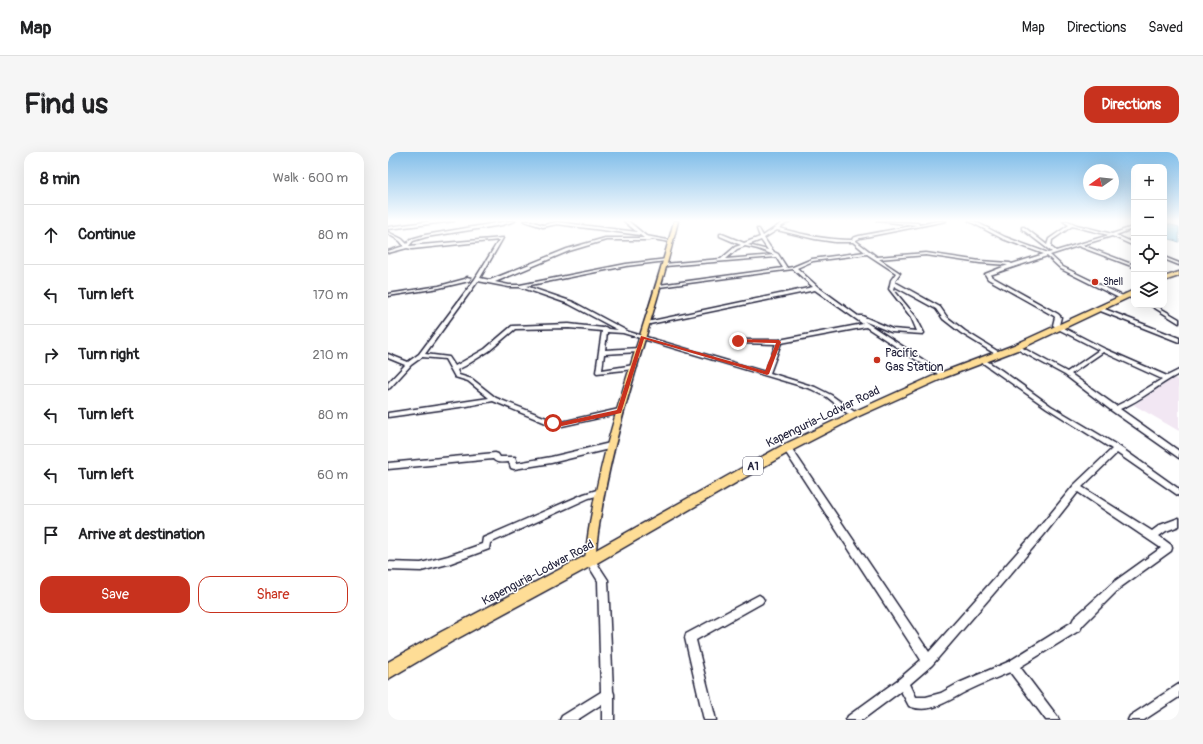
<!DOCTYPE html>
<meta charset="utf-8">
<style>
body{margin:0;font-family:Pangolin,sans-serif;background:#f6f6f6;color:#202124}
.controls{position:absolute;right:12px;top:12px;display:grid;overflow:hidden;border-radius:8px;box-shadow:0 4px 16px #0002}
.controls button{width:36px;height:36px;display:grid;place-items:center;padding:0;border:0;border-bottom:1px solid #e0e0e0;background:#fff;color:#202124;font:20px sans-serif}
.compass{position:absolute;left:695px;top:12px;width:36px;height:36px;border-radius:50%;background:#fff;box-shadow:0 4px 16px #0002;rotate:255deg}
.stop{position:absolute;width:12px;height:12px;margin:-9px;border:3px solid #c8321e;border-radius:50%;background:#fff}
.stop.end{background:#c8321e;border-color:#fff;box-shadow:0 1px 4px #0008}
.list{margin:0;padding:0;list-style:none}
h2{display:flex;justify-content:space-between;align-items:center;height:52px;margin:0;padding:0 16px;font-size:17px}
h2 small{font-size:13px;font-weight:400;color:#757577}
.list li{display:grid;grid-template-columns:26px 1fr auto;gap:12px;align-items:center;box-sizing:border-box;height:60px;padding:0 16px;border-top:1px solid #e0e0e0}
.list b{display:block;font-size:15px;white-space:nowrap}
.list em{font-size:13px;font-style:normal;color:#757577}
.actions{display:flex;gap:8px;padding:12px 16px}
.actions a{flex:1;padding:9px 0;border:1px solid #c8321e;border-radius:12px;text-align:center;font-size:14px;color:#c8321e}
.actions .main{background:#c8321e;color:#fff}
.icon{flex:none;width:22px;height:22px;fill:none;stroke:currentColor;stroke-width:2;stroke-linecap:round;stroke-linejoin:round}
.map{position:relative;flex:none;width:791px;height:568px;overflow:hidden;border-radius:12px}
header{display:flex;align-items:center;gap:24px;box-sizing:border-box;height:56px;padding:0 20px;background:#fff;border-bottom:1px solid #e0e0e0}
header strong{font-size:19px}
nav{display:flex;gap:22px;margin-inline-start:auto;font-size:14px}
.intro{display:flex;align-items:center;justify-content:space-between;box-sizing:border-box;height:96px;padding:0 24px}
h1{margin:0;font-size:28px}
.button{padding:10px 18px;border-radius:12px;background:#c8321e;color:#fff;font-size:14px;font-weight:700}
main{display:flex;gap:24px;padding:0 24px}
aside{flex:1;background:#fff;border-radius:12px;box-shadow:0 4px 16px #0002}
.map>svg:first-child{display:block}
.built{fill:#f2e7f3}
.water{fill:#89ceea;stroke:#6089a4}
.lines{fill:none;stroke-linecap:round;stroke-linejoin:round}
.minor-casing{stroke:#22223b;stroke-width:3}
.major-casing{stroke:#22223b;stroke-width:3}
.highway-casing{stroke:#22223b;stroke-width:3}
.minor{fill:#fff;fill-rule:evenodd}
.major{fill:#fedd96;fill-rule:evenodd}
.highway{fill:#fedd96;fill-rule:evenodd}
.route{fill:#c8321e}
.poi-dot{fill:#c8321e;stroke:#fff;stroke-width:1.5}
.labels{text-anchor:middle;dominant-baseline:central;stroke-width:3;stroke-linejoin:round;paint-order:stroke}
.far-poi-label{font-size:10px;fill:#22223b;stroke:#fff;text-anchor:start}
.shield{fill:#fff;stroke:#646476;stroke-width:1}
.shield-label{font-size:11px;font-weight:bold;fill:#22223b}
.poi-label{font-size:12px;fill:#22223b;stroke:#fff;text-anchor:start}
.street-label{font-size:12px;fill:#22223b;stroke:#fff}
</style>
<header>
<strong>Map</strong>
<nav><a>Map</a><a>Directions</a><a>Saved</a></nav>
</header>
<div class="intro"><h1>Find us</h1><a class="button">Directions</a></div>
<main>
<aside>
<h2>8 min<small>Walk · 600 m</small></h2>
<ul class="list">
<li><svg class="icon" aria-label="ahead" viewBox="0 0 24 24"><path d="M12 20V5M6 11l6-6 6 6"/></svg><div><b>Continue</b></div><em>80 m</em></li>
<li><svg class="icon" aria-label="left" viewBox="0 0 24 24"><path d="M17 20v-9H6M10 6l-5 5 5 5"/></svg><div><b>Turn left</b></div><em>170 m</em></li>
<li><svg class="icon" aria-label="right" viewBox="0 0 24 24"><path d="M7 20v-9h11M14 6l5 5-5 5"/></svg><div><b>Turn right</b></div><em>210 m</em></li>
<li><svg class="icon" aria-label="left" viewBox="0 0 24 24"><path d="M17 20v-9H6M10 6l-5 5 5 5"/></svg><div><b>Turn left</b></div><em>80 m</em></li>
<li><svg class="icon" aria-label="left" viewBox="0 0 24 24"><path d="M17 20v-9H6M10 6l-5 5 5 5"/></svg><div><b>Turn left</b></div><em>60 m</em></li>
<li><svg class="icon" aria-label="arrive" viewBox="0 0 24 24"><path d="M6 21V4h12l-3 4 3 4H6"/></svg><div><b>Arrive at destination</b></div></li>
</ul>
<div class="actions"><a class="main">Save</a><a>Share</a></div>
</aside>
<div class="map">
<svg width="791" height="568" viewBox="0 0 791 568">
<rect width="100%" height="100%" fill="#fff"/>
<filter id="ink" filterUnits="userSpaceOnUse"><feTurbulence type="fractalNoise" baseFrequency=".025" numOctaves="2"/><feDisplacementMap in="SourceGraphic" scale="8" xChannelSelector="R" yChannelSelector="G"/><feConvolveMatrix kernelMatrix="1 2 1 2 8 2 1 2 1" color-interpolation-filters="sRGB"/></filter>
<g filter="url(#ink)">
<path class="built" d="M786,226L791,229V279L746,253Z"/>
<path class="water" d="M776,71L791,75V90L776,85Z"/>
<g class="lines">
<g class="minor-casing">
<path id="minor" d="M45,69H66L0,77V75Z
M120,69H127L114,73L38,85L25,89L21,94L115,86L92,126L102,128L179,97L217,86H256L252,83L169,72L155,75L136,69H143L155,73L169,70L249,80L236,69H240L258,84L285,89L283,90L264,87L262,88H218L181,99L107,130L121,133H132L238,112L279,107V109H278L238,114L138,134L185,150L241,180L377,220L388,192L350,191L347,189L348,188H391L475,172L427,138L257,173V171L259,170L425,135L405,117L271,135L269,134L271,133L395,116L388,105L277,114L275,113L276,112L333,107L347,95L353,93L332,84V82H334L356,91L372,85L369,77H371L375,84L397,69H402L391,76C415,83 439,88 464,88L465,86L471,84L529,73L489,69L530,71L531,73L549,69H558L472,86L468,88V89L489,105L538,101L592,109L622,111L624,112L656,102L615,87L581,69H586L617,85L660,101L664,100L634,77V75H636L659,93L661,87L681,73L675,69H680L689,73L724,82L744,75V77L728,83L746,91V94L724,84L694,93L746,113V115L690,94L662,103L675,115L735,144V146H731L673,117L659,104L602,123L604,125L670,162L673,165L671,173L674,175L717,197L779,224L791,218V222C771,232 753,249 732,257L791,299V306L724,259L677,223L627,196V194H631L679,220L711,198L670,177L665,173L667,165L666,164L600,127L597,122L620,113L592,111L538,103L491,107L512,121L507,128V130L552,155L559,165L577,179L614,202L613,203H609L573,181L555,167L548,157L506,134L505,137L528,165L536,181L535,182L503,180L476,169L557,222L558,223L557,224H553L478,175L393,191L382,221L427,235L443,243L468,261L469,263L468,265H464L439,245L423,237L235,181L219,180L217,198L251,196L254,198L251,200L216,202L214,218L246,213L249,215L246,217L209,221L208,220L214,179L181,176L127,177L101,199L77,214L69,218L71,223L84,227L108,246L166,269L174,270L231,257L234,259L233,261L174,274L163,273L105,249L79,254L0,265V261L101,246L80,229L67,225L57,207L34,205L23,213L2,236L0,237V231L17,213L0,206V202L20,210L31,202L87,127L111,88L24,97L19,96L0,101V99L16,94L12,89L0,82V80L14,87L19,92L23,87L37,83ZM684,74L721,83L668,99L663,95L664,88ZM389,78L427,87L447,90H465L477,100L424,107L405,115L399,116L390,102L386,100L382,95L376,86ZM373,88L380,98L360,93ZM357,94L370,97L386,103L338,107L349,97ZM479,102L508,121L503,128L501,137L523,165L529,179L504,177L474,164H470L430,135L409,116L425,109ZM90,129L121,135H132L138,137L181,152L230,178L220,177L217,175L215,176L181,172L124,174L97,197L67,214L61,205L37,202ZM715,200L774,227L740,248L728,254L683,222Z
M776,105L791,111V113L776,107Z
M79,125L83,126L81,129L51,136L0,144V142L51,134L77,127Z
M737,142L746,144V147L737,144Z
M762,153H767L791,167V171Z
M710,156H714L791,186V190L710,158Z
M594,206L613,218L663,254L732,295L791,337V344L729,301L694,335L764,379L772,373L791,366V374L778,379L771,384L783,393L784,396L783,399L733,435L694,474L692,478L632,515L669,564L671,568H658L622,520C608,526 593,532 579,539C561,548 542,563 521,554L513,539L474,568H458L460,564L511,527L533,508L395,296L396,294H402L541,500L650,377L686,333L724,297L659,256L592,209L591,208ZM690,340L773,396L727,429L686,466L684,470L620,510L571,531L553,541L538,545H528L522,532L544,513L656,383Z
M222,291L226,294L225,296L163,311L126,317L123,316L121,310C115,310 109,312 105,307L0,317V311L107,301L110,302L112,305H127L129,311L163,305Z
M212,337L215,338L216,340L215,342L201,346L102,391L101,397L60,412L33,419L0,418V410L33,411L60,404L94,392L95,386L196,342Z
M202,404L205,405L220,428L225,539L226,542V568H214V552L189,568H172L174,564L213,540L210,429L197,408L199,405Z
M371,443L374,445L376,448L374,451L308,488L328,568H316L297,486L298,482Z
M791,532V545L756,568H740L742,564Z"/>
</g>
<g class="major-casing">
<path id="major" d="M286,69H290C263,182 217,292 207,408L206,411L202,413L198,411L197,408C209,292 257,182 286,69Z"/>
</g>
<g class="highway-casing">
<path id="highway" d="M791,120V124L776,129V125Z
M746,138V143L632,197L558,225L469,265L403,299L207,412L63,490L0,527V510L53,480L197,404L395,293L463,261L552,221L626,193Z"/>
</g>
<use href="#minor" class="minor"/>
<use href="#major" class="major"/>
<use href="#highway" class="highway"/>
</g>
</g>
<linearGradient id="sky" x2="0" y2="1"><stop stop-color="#82bee9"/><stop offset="0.46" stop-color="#fff"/><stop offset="1" stop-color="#fff" stop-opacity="0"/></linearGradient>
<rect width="791" height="149" fill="url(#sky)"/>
<path class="route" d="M253,184L377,219L388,191L350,190L348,189L350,187L391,188L393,190L381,222L379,223L256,187L233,261L174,274L163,272L162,271L165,268L174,270L229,258Z"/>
<g class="poi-dot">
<circle cx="707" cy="130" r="4"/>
<circle cx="489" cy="208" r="4"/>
</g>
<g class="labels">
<g class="far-poi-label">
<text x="715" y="130">Shell</text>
</g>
<rect class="shield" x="355" y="305" width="20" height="18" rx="3"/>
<g class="shield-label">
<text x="365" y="314">A1</text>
</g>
<g class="poi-label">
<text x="497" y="201">Pacific<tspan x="497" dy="14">Gas Station</tspan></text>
</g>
<g class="street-label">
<text transform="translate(435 265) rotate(-26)">Kapenguria-Lodwar Road</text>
<text transform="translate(150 421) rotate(-28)">Kapenguria-Lodwar Road</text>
</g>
</g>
</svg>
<div class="controls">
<button>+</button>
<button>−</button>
<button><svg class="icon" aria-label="locate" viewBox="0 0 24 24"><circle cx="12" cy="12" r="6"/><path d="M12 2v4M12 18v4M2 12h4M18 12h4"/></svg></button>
<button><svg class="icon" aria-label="layers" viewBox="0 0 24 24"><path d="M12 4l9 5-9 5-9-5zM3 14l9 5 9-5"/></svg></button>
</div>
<svg class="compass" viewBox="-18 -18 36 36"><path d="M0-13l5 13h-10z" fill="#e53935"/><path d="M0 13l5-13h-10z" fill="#757577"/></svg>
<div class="stop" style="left:165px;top:271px"></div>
<div class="stop end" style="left:350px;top:189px"></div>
</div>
</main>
